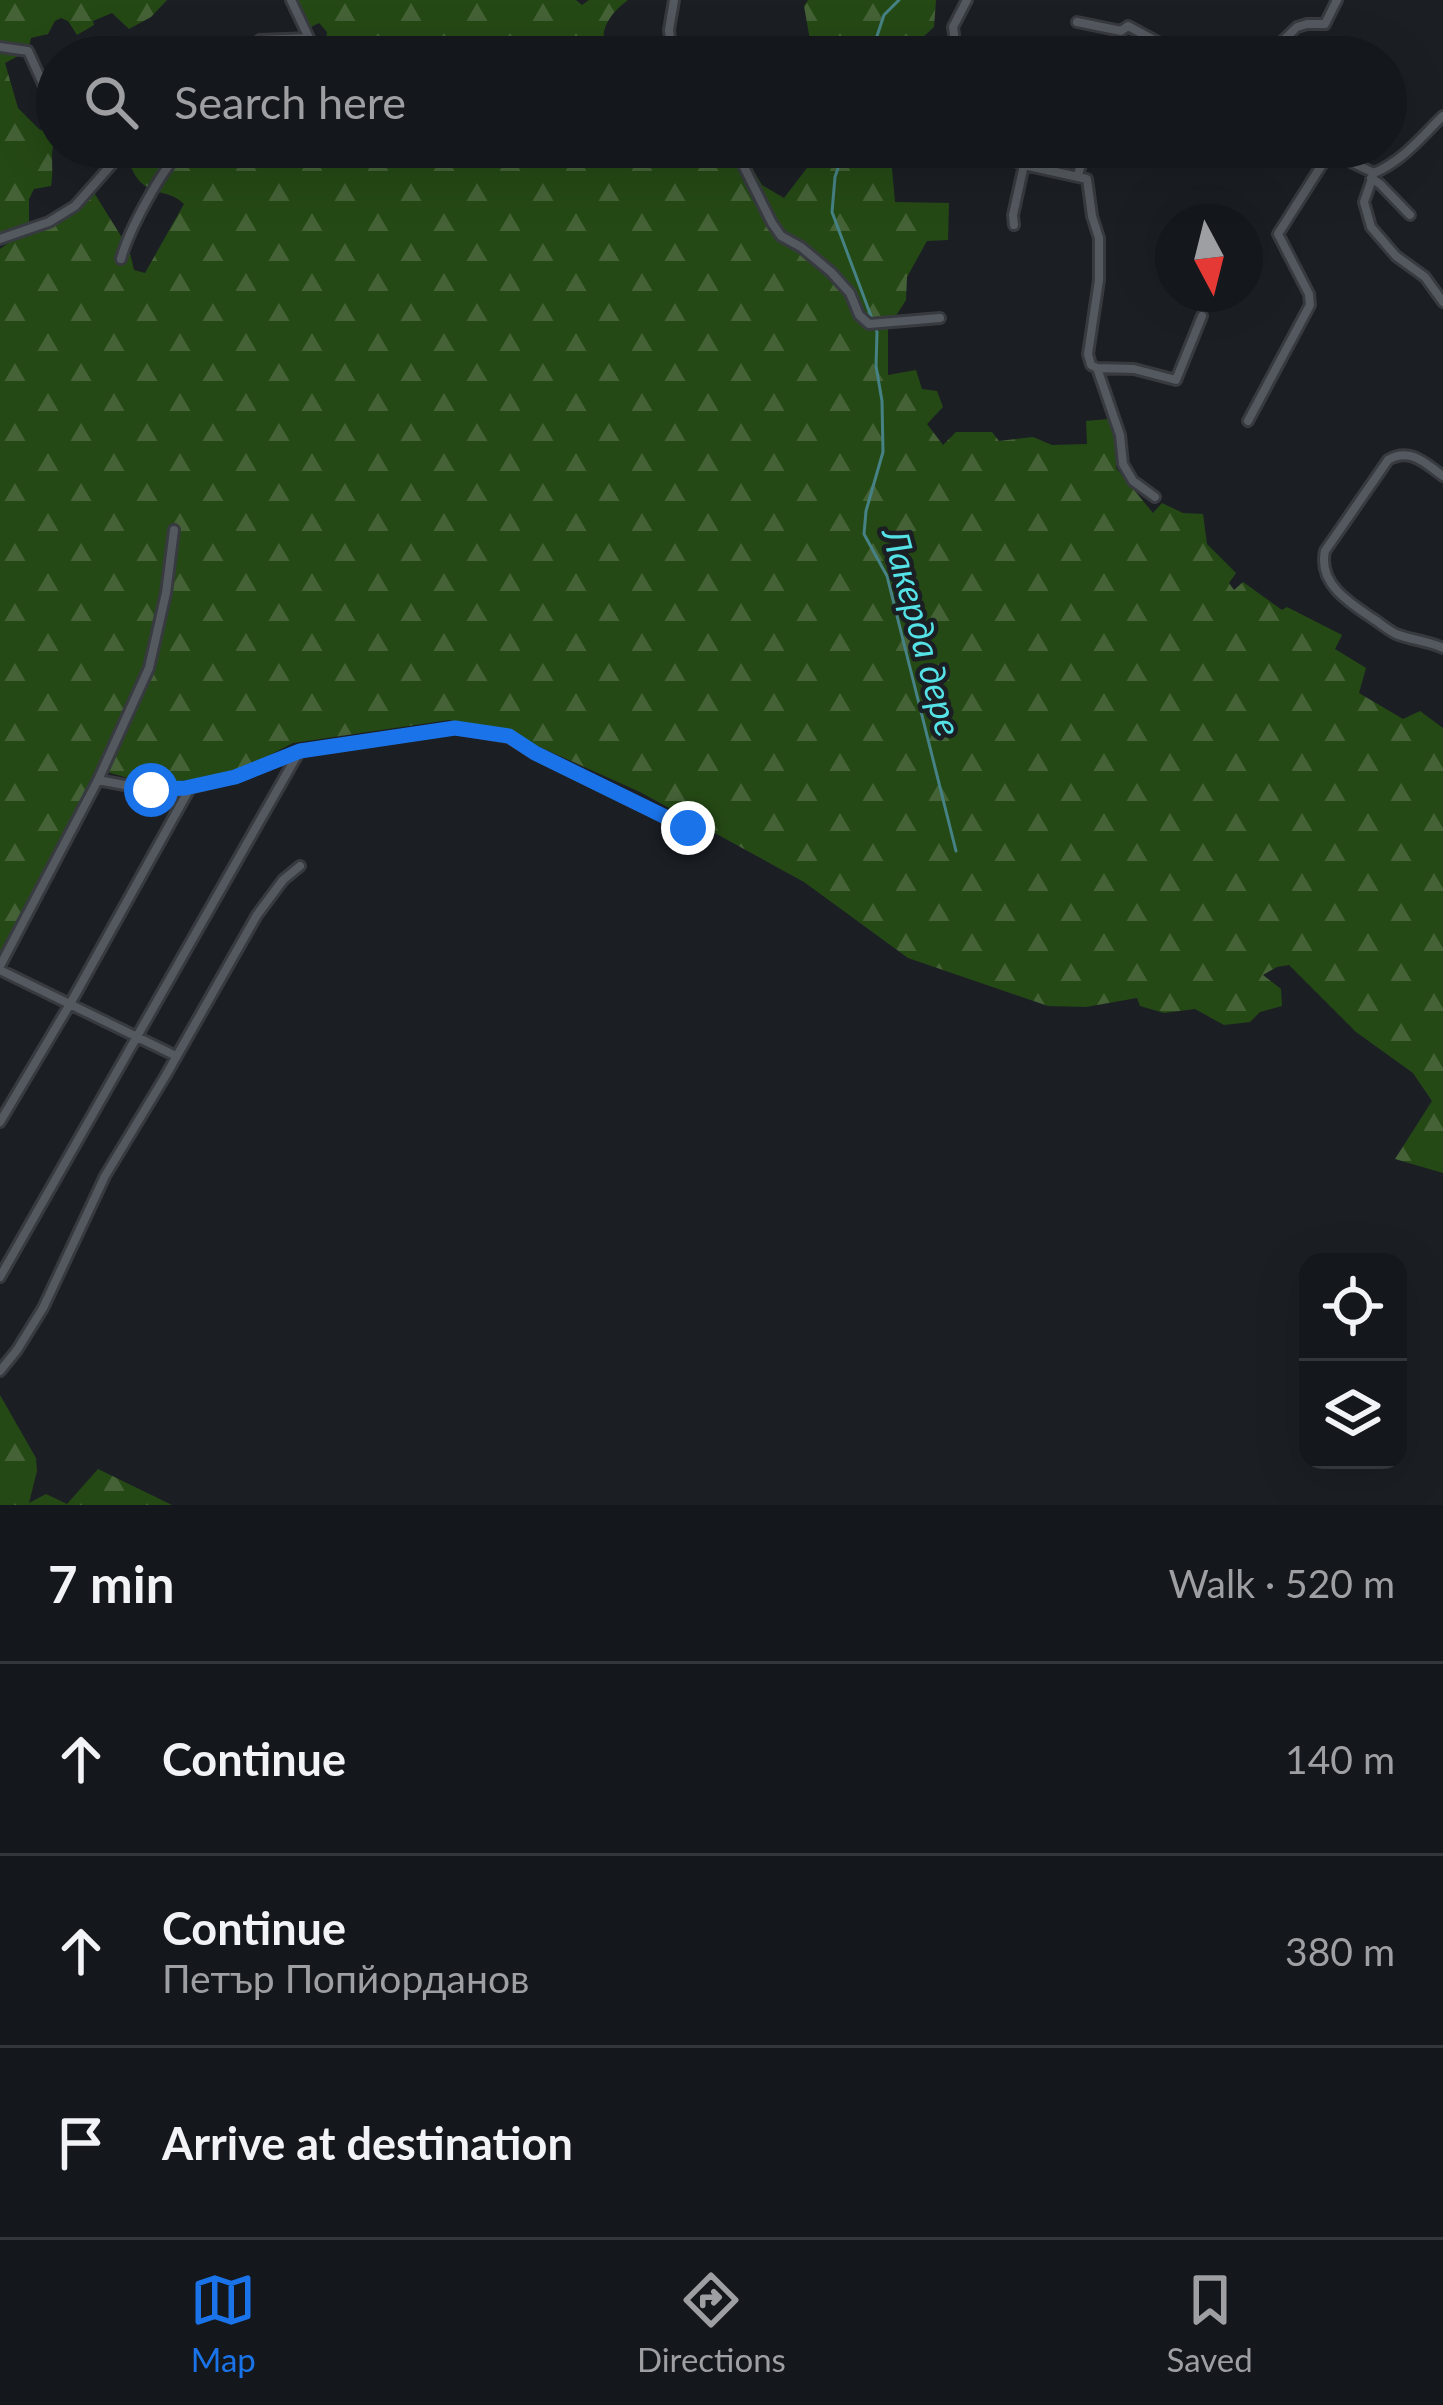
<!DOCTYPE html>
<meta charset="utf-8">
<style>
body{margin:0;font-family:Lato,sans-serif;background:#1d2024;color:#f1f3f6}
.controls{position:absolute;right:36px;bottom:36px;display:grid;overflow:hidden;border-radius:24px;box-shadow:0 12px 48px #0002}
.controls button{width:108px;height:108px;display:grid;place-items:center;padding:0;border:0;border-bottom:3px solid #33363a;background:#14171b;color:#f1f3f6;font:60px sans-serif}
.compass{position:absolute;left:1155px;top:204px;width:108px;height:108px;border-radius:50%;background:#14171b;box-shadow:0 12px 48px #0002;rotate:173deg}
.stop{position:absolute;width:36px;height:36px;margin:-27px;border:9px solid #1a73e8;border-radius:50%;background:#fff}
.stop.end{background:#1a73e8;border-color:#fff;box-shadow:0 3px 12px #0008}
.list{margin:0;padding:0;list-style:none}
h2{display:flex;justify-content:space-between;align-items:center;height:156px;margin:0;padding:0 48px;font-size:51px}
h2 small{font-size:39px;font-weight:400;color:#9d9fa3}
.list li{display:grid;grid-template-columns:78px 1fr auto;gap:36px;align-items:center;box-sizing:border-box;height:192px;padding:0 48px;border-top:3px solid #33363a}
.list b{display:block;font-size:45px;white-space:nowrap}
.list p{margin:0;font-size:39px;white-space:nowrap;color:#9d9fa3}
.list em{font-size:39px;font-style:normal;color:#9d9fa3}
.icon{flex:none;width:66px;height:66px;fill:none;stroke:currentColor;stroke-width:2;stroke-linecap:round;stroke-linejoin:round}
.map{position:relative;flex:none;width:1443px;height:1505px;overflow:hidden}
.search{position:absolute;background:#14171b;box-shadow:0 12px 48px #0002;left:36px;right:36px;top:36px;height:132px;display:flex;align-items:center;gap:30px;box-sizing:border-box;padding:0 42px;border-radius:66px;color:#9d9fa3;font-size:45px}
.sheet{height:732px;background:#14171b}
nav{display:flex;justify-content:space-around;align-items:center;box-sizing:border-box;height:168px;border-top:3px solid #33363a;background:#14171b;font-size:33px;color:#9d9fa3}
nav a{display:grid;justify-items:center;gap:6px}
nav .on{color:#1a73e8}
.map>svg:first-child{display:block}
.forest{fill:url(#forest-firs)}
.lines{fill:none;stroke-linecap:round;stroke-linejoin:round}
.stream{stroke:#468285;stroke-width:3}
.minor-casing{stroke:#373a3e;stroke-width:14}
.minor{stroke:#54595f;stroke-width:8}
.route{stroke:#1a73e8;stroke-width:15}
.labels{text-anchor:middle;dominant-baseline:central;stroke-width:9;stroke-linejoin:round;paint-order:stroke}
.water-label{font-size:36px;font-style:italic;fill:#54e2e7;stroke:#1b1f24}
</style>
<div class="map">
<svg width="1443" height="1505" viewBox="0 0 1443 1505">
<defs>
<pattern id="forest-firs" width="22" height="20" patternUnits="userSpaceOnUse" patternTransform="scale(3)"><rect width="22" height="20" fill="#254915"/><path d="M5 1l3.5 6h-7zM16 11l3.5 6h-7z" fill="#446236"/></pattern>
</defs>
<rect width="100%" height="100%" fill="#1b1f24"/>
<path class="forest" d="M0,0H167L151,17L129,29L112,13L93,21L94,25L77,35L68,21L61,18L55,21L48,34L31,38L28,51L5,63L18,108L40,130L48,131L54,141C50,156 54,170 51,186L34,189L29,199V229L61,219L93,191L129,249L134,270L145,273L184,204C171,191 157,195 144,185C135,179 131,166 126,157L138,147H740L762,185L784,198L823,147H890L895,202L949,203L948,240L927,241L907,277L906,300L888,328V375L916,370L922,389L937,391L943,407L927,424L943,445L956,432H992L999,441L1033,437L1052,445L1087,444L1086,421L1109,419L1117,439L1116,468L1153,513L1162,503L1183,513L1203,514L1207,544L1236,573L1229,583L1234,590L1243,582L1282,610L1287,607L1342,635L1335,649L1366,668L1359,693L1403,719L1420,711L1443,728V1173L1395,1159L1432,1101L1413,1073L1356,1032L1289,965L1277,967L1263,975L1281,989L1282,1006L1260,1012L1250,1022L1224,1025L1195,1009L1164,1013L1140,1006L1137,998L1086,1007L1048,1006L908,958L804,882L640,792L511,734L449,720L293,743L243,769L198,779L150,784L96,769L0,959V249L14,239L10,230L0,235Z
M291,0H576L582,5L589,0H628C608,15 595,34 610,57H263L277,39L309,38L326,41L327,32L319,23L305,30Z
M808,0H936L934,27L922,38L896,42L895,57H813L804,6Z
M0,1395L36,1458L37,1471L29,1503L46,1494L67,1504L98,1469L172,1505H0Z"/>
<g class="lines">
<path class="stream" d="M870,57L884,15L899,0
M845,147L835,177L832,212L877,332L876,366L882,401L883,452L866,511L864,534L887,576L956,851"/>
<g class="minor-casing">
<path id="minor" d="M1077,22L1121,31L1128,26L1167,47L1178,57
M0,47L28,51L45,88L57,89
M235,57L260,40L309,38L291,0
M263,57L276,40
M672,57L669,30L674,0
M957,57L953,27L967,0
M1266,57L1297,27L1307,24H1325L1337,0
M54,110L57,97
M734,147L772,223L781,236L801,247L831,272L850,293L859,315L869,324L940,318
M980,147L1024,165L1087,179L1092,216L1099,238V280L1088,354L1091,365L1097,368L1120,435L1123,464L1133,481L1155,497
M1319,147L1374,173L1364,202L1371,227L1396,256L1425,277L1443,302
M1374,173C1404,160 1420,138 1443,116
M1078,175L1086,147
M1371,178L1380,184L1410,215
M1014,225L1013,215L1024,165
M0,239L49,222L75,206L127,147
M121,259C129,229 162,169 184,147
M1097,368L1134,369L1176,380L1202,316
M1248,421L1310,305L1309,294L1278,234L1330,152
M1443,476C1425,463 1410,447 1388,460L1325,551C1318,583 1348,602 1372,618C1380,623 1388,630 1396,634C1411,640 1428,641 1443,648
M98,780L151,790L185,789L235,777L300,751L455,728L509,737L534,753L688,828
M0,966L98,780L149,668L166,593L174,530
M0,970L176,1056
M0,1122L70,1004L190,788
M0,1277L299,752
M0,1371L17,1350L43,1308L105,1176L166,1075L257,915L283,880L300,866"/>
</g>
<use href="#minor" class="minor"/>
</g>
<g class="lines">
<path class="route" d="M151,790L185,788L235,777L300,751L455,728L509,736L535,753L688,828"/>
</g>
<g class="labels">
<g class="water-label">
<text transform="translate(923 632) rotate(75)">Лакерда дере</text>
</g>
</g>
</svg>
<div class="controls">
<button><svg class="icon" aria-label="locate" viewBox="0 0 24 24"><circle cx="12" cy="12" r="6"/><path d="M12 2v4M12 18v4M2 12h4M18 12h4"/></svg></button>
<button><svg class="icon" aria-label="layers" viewBox="0 0 24 24"><path d="M12 4l9 5-9 5-9-5zM3 14l9 5 9-5"/></svg></button>
</div>
<svg class="compass" viewBox="-18 -18 36 36"><path d="M0-13l5 13h-10z" fill="#e53935"/><path d="M0 13l5-13h-10z" fill="#9d9fa3"/></svg>
<div class="stop" style="left:151px;top:790px"></div>
<div class="stop end" style="left:688px;top:828px"></div>
<div class="search"><svg class="icon" aria-label="search" viewBox="0 0 24 24"><circle cx="10" cy="10" r="6"/><path d="M15 15l6 6"/></svg>Search here</div>
</div>
<section class="sheet">
<h2>7 min<small>Walk · 520 m</small></h2>
<ul class="list">
<li><svg class="icon" aria-label="ahead" viewBox="0 0 24 24"><path d="M12 20V5M6 11l6-6 6 6"/></svg><div><b>Continue</b></div><em>140 m</em></li>
<li><svg class="icon" aria-label="ahead" viewBox="0 0 24 24"><path d="M12 20V5M6 11l6-6 6 6"/></svg><div><b>Continue</b><p>Петър Попйорданов</p></div><em>380 m</em></li>
<li><svg class="icon" aria-label="arrive" viewBox="0 0 24 24"><path d="M6 21V4h12l-3 4 3 4H6"/></svg><div><b>Arrive at destination</b></div></li>
</ul>
</section>
<nav>
<a class="on"><svg class="icon" aria-label="map" viewBox="0 0 24 24"><path d="M3 6l6-2 6 2 6-2v14l-6 2-6-2-6 2zM9 4v14M15 6v14"/></svg>Map</a>
<a><svg class="icon" aria-label="directions" viewBox="0 0 24 24"><path d="M12 3l9 9-9 9-9-9zM9 14v-3h6M13 9l2 2-2 2"/></svg>Directions</a>
<a><svg class="icon" aria-label="saved" viewBox="0 0 24 24"><path d="M7 4h10v16l-5-4-5 4z"/></svg>Saved</a>
</nav>
